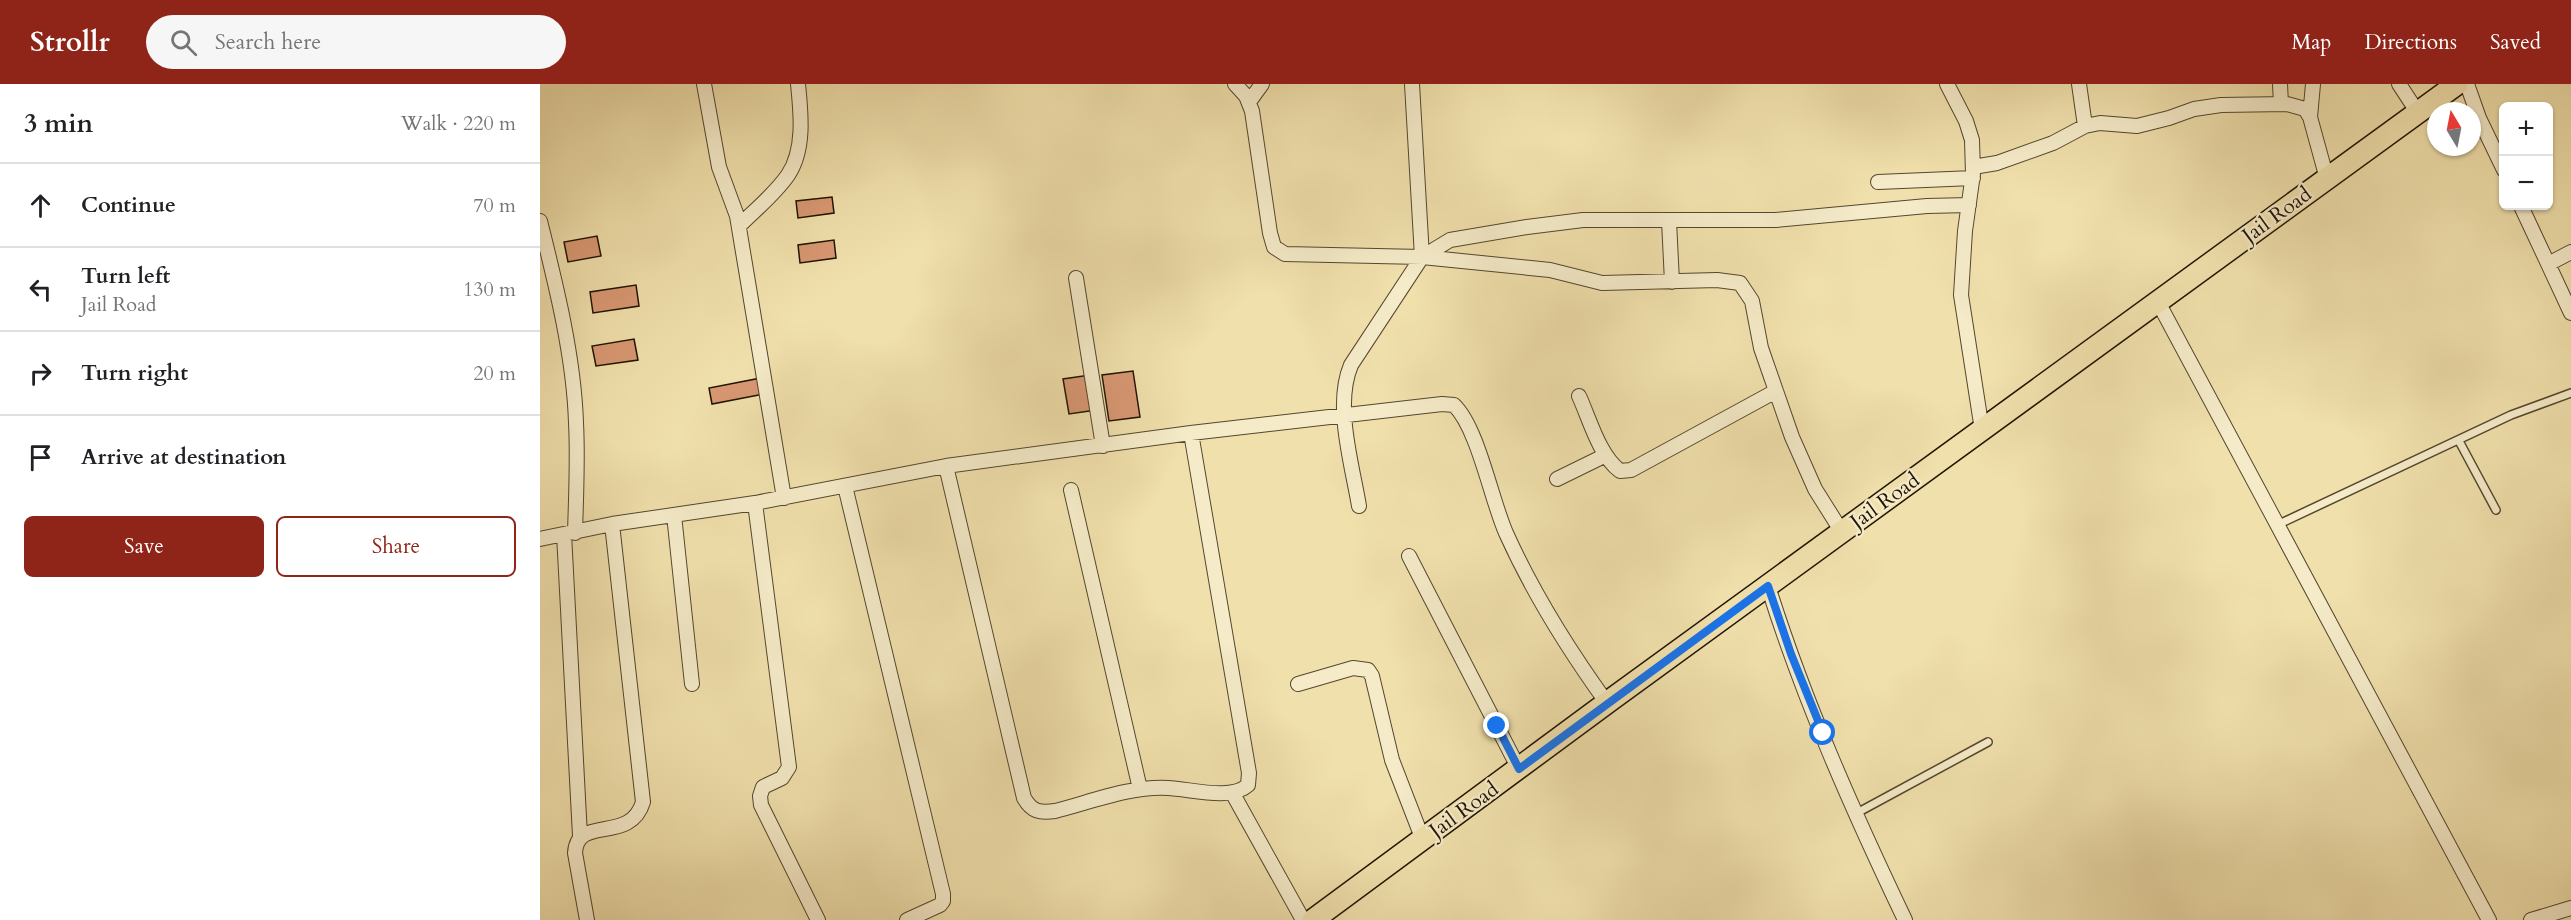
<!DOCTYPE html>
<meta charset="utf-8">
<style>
body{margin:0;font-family:Cardo,serif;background:#f6f6f6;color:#202124}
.controls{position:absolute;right:18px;top:18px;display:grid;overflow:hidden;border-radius:9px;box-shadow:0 2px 4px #0004}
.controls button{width:54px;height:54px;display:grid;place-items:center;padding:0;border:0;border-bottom:2px solid #e0e0e0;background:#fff;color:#202124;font:30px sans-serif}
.compass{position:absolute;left:1887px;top:18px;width:54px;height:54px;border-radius:50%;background:#fff;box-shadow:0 2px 4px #0004;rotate:350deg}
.stop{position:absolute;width:18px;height:18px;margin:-14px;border:4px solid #1a73e8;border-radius:50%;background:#fff}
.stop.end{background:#1a73e8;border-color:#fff;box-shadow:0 2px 6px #0008}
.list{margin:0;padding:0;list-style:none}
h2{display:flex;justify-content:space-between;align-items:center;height:78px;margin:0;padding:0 24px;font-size:26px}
h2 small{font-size:20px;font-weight:400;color:#757577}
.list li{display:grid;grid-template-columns:39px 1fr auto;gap:18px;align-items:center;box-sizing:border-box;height:84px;padding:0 24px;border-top:2px solid #e0e0e0}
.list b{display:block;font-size:22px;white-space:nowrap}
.list p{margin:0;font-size:20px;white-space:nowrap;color:#757577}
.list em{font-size:20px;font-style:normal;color:#757577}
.actions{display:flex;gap:12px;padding:18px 24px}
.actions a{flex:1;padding:14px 0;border:2px solid #8f2418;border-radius:9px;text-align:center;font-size:21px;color:#8f2418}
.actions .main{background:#8f2418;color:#fff}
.icon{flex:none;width:33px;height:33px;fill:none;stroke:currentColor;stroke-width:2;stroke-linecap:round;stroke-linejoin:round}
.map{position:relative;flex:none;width:2031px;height:836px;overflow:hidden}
header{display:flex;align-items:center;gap:36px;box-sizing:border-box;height:84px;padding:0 30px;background:#8f2418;color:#fff}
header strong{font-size:28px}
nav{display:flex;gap:33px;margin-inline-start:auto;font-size:21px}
.search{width:420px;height:54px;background:#f6f6f6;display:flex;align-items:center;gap:15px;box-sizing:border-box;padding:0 21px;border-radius:33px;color:#757577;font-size:22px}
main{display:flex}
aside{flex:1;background:#fff}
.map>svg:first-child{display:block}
.building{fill:#d89873;stroke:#201404;stroke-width:1.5}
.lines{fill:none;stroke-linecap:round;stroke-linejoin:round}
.lane-casing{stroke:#54472e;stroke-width:10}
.street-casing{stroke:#54472e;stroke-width:16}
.primary-casing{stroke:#201404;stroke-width:24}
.lane{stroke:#f5ebc9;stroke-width:7}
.street{stroke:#f5ebc9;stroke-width:14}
.primary{stroke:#f0e0ac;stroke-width:21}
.route{stroke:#1a73e8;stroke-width:8}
.labels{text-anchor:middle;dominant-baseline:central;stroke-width:4.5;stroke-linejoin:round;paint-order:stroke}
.street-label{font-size:21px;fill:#201404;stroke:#f5ebc9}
</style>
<header>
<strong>Strollr</strong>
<div class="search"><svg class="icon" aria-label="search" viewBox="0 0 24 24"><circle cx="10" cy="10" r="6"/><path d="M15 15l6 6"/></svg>Search here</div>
<nav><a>Map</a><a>Directions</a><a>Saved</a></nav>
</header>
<main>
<aside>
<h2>3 min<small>Walk · 220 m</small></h2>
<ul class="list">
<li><svg class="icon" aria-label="ahead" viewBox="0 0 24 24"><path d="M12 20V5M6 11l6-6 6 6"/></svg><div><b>Continue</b></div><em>70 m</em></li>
<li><svg class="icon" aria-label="left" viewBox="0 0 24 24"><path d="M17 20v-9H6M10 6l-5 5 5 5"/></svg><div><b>Turn left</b><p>Jail Road</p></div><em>130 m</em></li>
<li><svg class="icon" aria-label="right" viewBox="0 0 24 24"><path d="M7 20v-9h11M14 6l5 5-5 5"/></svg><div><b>Turn right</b></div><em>20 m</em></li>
<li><svg class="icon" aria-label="arrive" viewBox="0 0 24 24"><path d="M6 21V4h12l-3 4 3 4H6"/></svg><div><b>Arrive at destination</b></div></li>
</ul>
<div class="actions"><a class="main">Save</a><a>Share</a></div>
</aside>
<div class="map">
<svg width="2031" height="836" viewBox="0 0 2031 836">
<rect width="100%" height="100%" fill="#f0e0ac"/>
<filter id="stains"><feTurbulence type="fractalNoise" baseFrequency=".00333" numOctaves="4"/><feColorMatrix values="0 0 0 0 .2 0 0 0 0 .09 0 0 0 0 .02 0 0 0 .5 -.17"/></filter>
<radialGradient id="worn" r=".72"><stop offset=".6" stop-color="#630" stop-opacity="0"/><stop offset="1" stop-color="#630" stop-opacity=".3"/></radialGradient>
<path class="building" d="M292,113L294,129L258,134L256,117Z
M57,152L61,172L28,178L24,158Z
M294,156L296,174L260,179L258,161Z
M96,201L99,222L53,229L50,208Z
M94,255L98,276L56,282L52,262Z
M593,287L600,333L569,337L562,291Z
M550,291L556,326L529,330L523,295Z
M221,294L224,310L172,320L169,304Z"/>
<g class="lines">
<g class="lane-casing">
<path id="lane" d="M1919,357L1956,426
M1737,441L1971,331L2031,309
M1315,730L1448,658"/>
</g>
<g class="street-casing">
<path id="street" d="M164,0L179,83L197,132L244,414
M695,0L706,12L712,27L730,149L734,163L745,170L882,173L1010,186L1062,199L1177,196L1200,199L1212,217L1221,264L1252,353L1275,405L1302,448
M872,0L882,173
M1407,0L1426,37L1432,56L1433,90L1425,147L1421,211L1442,346
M1539,0L1545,42
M1740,0L1741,20
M1859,0L1878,29
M1927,0L1939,34L1964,86
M709,18L722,0
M1770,33L1773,0
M1433,83L1457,79L1513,59L1545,42L1560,39L1597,42L1629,34L1654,25L1681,21L1747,20L1765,25L1770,33L1787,95
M1338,98L1433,94
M1981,122L2031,229
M0,137C16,201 34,273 36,339C38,375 36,412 35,449
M1129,137L1132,198
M199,142C215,126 235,110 248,91C265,66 261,29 258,0
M2010,179L2031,168
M536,194L563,362
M1618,218L1949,836
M1039,312C1050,336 1059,371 1080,387L1091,386L1236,307
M406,382L484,714C492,728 500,729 515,727C551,718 590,702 628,704C651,705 691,717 708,701L709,689L651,349
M1017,395L1066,371
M305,402L403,810V817L400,821L367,836
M531,406L600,705
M819,422C812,380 794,321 811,281L882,173L910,156L987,143L1043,136H1236L1387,122L1429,121
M134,431L152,600
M24,450L40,752
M0,455L72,440L215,419
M869,472L979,685
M1228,502C1264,617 1313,727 1365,836
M758,600L813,584L828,586L832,592L852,676L883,756
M693,710L763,836
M47,836L35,769C37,730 90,761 103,718L72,440
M278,836L221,721L220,712L223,703L242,694L249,683L215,419L406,382L651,349L902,320L914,321C938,344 951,415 966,449C993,509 1028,565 1067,619
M1991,836L2031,824"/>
</g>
<g class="primary-casing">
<path id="primary" d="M773,836L1072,615L1917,0"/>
</g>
<use href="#lane" class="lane"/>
<use href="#street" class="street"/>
<use href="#primary" class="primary"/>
</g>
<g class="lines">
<path class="route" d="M957,642L979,685L1228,502L1251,570L1283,649"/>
</g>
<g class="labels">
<g class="street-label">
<text transform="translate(1737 131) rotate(-36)">Jail Road</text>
<text transform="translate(1345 417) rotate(-36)">Jail Road</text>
<text transform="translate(924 726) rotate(-36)">Jail Road</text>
</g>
</g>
<rect width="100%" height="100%" filter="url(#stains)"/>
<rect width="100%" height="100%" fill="url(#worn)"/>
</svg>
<div class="controls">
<button>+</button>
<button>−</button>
</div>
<svg class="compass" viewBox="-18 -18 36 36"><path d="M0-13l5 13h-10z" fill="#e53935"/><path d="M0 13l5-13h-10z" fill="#757577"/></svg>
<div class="stop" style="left:1283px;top:649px"></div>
<div class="stop end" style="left:957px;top:642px"></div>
</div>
</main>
